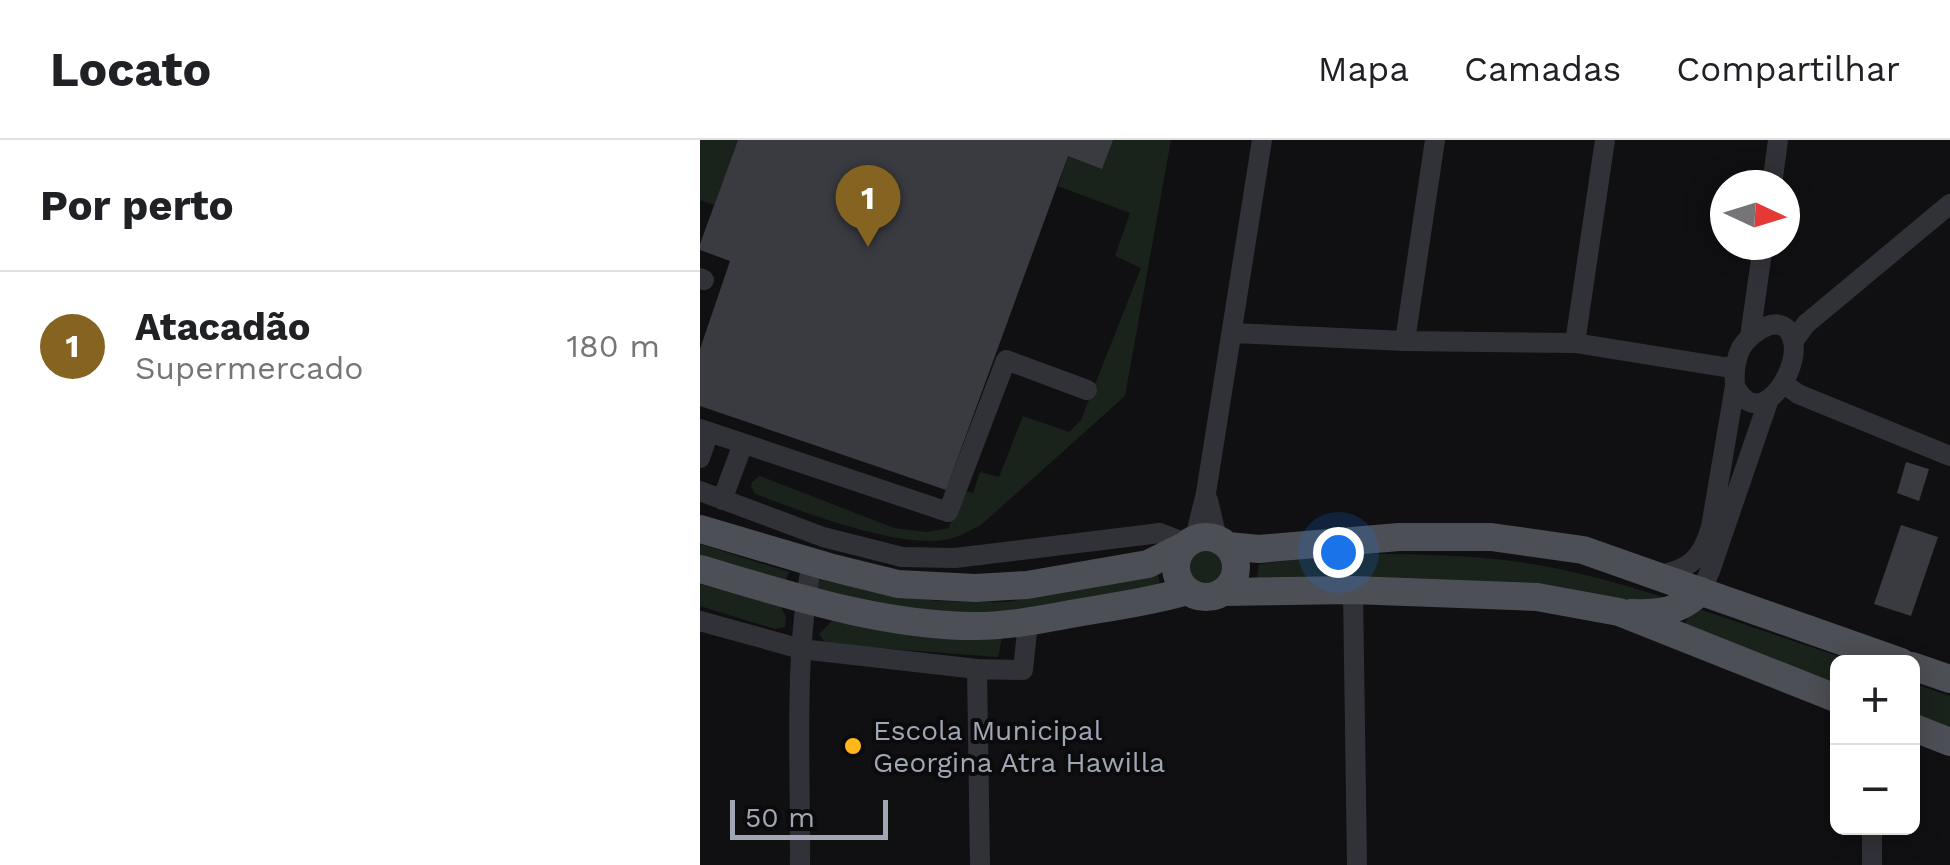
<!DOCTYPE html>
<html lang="pt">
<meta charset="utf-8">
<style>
body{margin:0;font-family:"Work Sans",sans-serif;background:#f6f6f6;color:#202124}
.controls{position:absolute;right:30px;bottom:30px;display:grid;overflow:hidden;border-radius:15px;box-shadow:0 5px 25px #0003}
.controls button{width:90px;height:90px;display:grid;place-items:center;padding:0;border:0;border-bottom:2px solid #e0e0e0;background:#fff;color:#202124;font:50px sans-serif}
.compass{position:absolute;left:1010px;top:30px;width:90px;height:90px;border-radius:50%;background:#fff;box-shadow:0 5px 25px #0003;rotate:94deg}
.scale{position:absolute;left:30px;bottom:25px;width:158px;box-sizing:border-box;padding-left:10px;border:5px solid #a0a6b4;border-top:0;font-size:28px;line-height:35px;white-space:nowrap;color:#a0a6b4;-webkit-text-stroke:8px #0b0b0d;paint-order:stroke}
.you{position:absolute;left:638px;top:412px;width:35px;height:35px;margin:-25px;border:8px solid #fff;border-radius:50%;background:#1a73e8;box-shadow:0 0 0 15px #1a73e833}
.badge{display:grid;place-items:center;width:65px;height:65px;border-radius:50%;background:#846420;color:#fff;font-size:32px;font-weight:700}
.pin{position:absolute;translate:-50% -82px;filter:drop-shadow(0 2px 5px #0008)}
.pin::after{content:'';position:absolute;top:52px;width:35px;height:30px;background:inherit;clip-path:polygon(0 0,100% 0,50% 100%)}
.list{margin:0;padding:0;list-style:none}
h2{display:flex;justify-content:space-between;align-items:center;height:130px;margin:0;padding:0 40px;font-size:42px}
h2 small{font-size:32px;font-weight:400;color:#757577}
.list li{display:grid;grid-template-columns:65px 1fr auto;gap:30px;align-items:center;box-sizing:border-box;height:150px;padding:0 40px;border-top:2px solid #e0e0e0}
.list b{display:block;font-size:38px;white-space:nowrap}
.list p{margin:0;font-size:32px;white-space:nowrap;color:#757577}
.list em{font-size:32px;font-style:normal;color:#757577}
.map{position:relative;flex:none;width:1250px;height:725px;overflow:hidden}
header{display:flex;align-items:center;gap:60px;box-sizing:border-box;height:140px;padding:0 50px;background:#fff;border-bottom:2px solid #e0e0e0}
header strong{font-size:48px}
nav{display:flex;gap:55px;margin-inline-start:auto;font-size:35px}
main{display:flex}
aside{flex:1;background:#fff}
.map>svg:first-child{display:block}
.green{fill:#1a221c}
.building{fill:#3a3b40}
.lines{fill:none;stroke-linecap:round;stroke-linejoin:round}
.minor{stroke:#313237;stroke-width:20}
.major{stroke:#4d4f56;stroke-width:28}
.poi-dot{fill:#ffb71b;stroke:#0b0b0d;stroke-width:4}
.labels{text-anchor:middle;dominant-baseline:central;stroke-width:8;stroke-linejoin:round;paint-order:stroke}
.poi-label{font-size:28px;fill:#a0a6b4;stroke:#0b0b0d;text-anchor:start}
</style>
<header>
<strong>Locato</strong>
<nav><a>Mapa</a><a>Camadas</a><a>Compartilhar</a></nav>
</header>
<main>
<aside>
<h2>Por perto<small></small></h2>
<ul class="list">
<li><span class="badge">1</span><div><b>Atacadão</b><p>Supermercado</p></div><em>180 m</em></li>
</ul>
</aside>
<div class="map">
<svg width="1250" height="725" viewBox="0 0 1250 725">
<rect width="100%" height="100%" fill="#101012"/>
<path class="green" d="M0,0H38L14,65L0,60Z
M413,0H471L425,256L281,385C269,391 257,398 244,400C193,407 104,372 55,354L51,346L52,342L60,336L194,388L227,392L249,388L261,350L273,353L280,332L299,337L323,276L369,292L381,280L441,128L415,116L430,73L358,46L368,16Z
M480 427a25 25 0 1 1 50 0a25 25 0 1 1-50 0Z
M0,404L89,432L83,447L0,423Z
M648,414C700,414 752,414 804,420C863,427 921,443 978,462L947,468L556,443L559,424Z
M458,434L461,451C400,459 338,474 277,474C222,474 169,462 116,453L119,440L237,461L308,462Z
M0,444L81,467L86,477L85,487L75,489L0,466Z
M999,469L1155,522H1138L1137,551L982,494L988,476Z
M136,477L302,498L298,517L126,504L119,494Z
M1212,543L1250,556V593L1213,579Z"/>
<path class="building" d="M38,0H413L402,29L368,16L246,350L0,266V209L30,121L0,110V104Z
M1206,322L1229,329L1219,361L1197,353Z
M1201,385L1238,397L1211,476L1174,464Z"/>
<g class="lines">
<path class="minor" d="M1072,45L1078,0
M0,138L4,140
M533,193L705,201L875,203L1024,227L1035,226
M1050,197L1063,105
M705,201L735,0
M1093,202L1106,184L1250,64
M875,203L905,0
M1083,243L1098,254L1250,316
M0,289L248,372L306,220L387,250
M0,318L9,292
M0,351L123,397L202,417L255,418L460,393L486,403
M22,360L43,304
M508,360L517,398
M495,398L506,353L562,0
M955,436C988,430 1002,420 1011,387L1035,246C1034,233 1035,220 1041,208C1052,190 1085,169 1093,201C1100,230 1060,294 1035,246
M653,450L657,725
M1001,451L1010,431L1069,259
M0,481L101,509L277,529L323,530L328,482
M277,529L280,725
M1172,688V725
M100,725C101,625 93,520 112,422"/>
<path class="major" d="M0,389L129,427L198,444L275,448L327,445L448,424L482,407
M476 427a30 30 0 1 1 60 0a30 30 0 1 1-60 0Z
M528,406L559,409L699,397H791L883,410L1201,522
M0,429C89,455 182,486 276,486C312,486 347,478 382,472C418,466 453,461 487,451
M523,452L653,450L837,457L919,472L1138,559
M931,473C960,474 979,472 1001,451
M1212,526L1250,539
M1212,587L1250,602"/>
</g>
<circle class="poi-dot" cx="153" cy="606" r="10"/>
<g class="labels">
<g class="poi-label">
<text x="173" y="590">Escola Municipal<tspan x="173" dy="32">Georgina Atra Hawilla</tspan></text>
</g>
</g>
</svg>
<div class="controls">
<button>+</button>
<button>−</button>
</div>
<svg class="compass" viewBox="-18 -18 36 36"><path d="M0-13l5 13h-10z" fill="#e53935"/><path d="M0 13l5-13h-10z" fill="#757577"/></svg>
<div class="scale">50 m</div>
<div class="you"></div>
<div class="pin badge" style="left:168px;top:107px">1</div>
</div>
</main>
